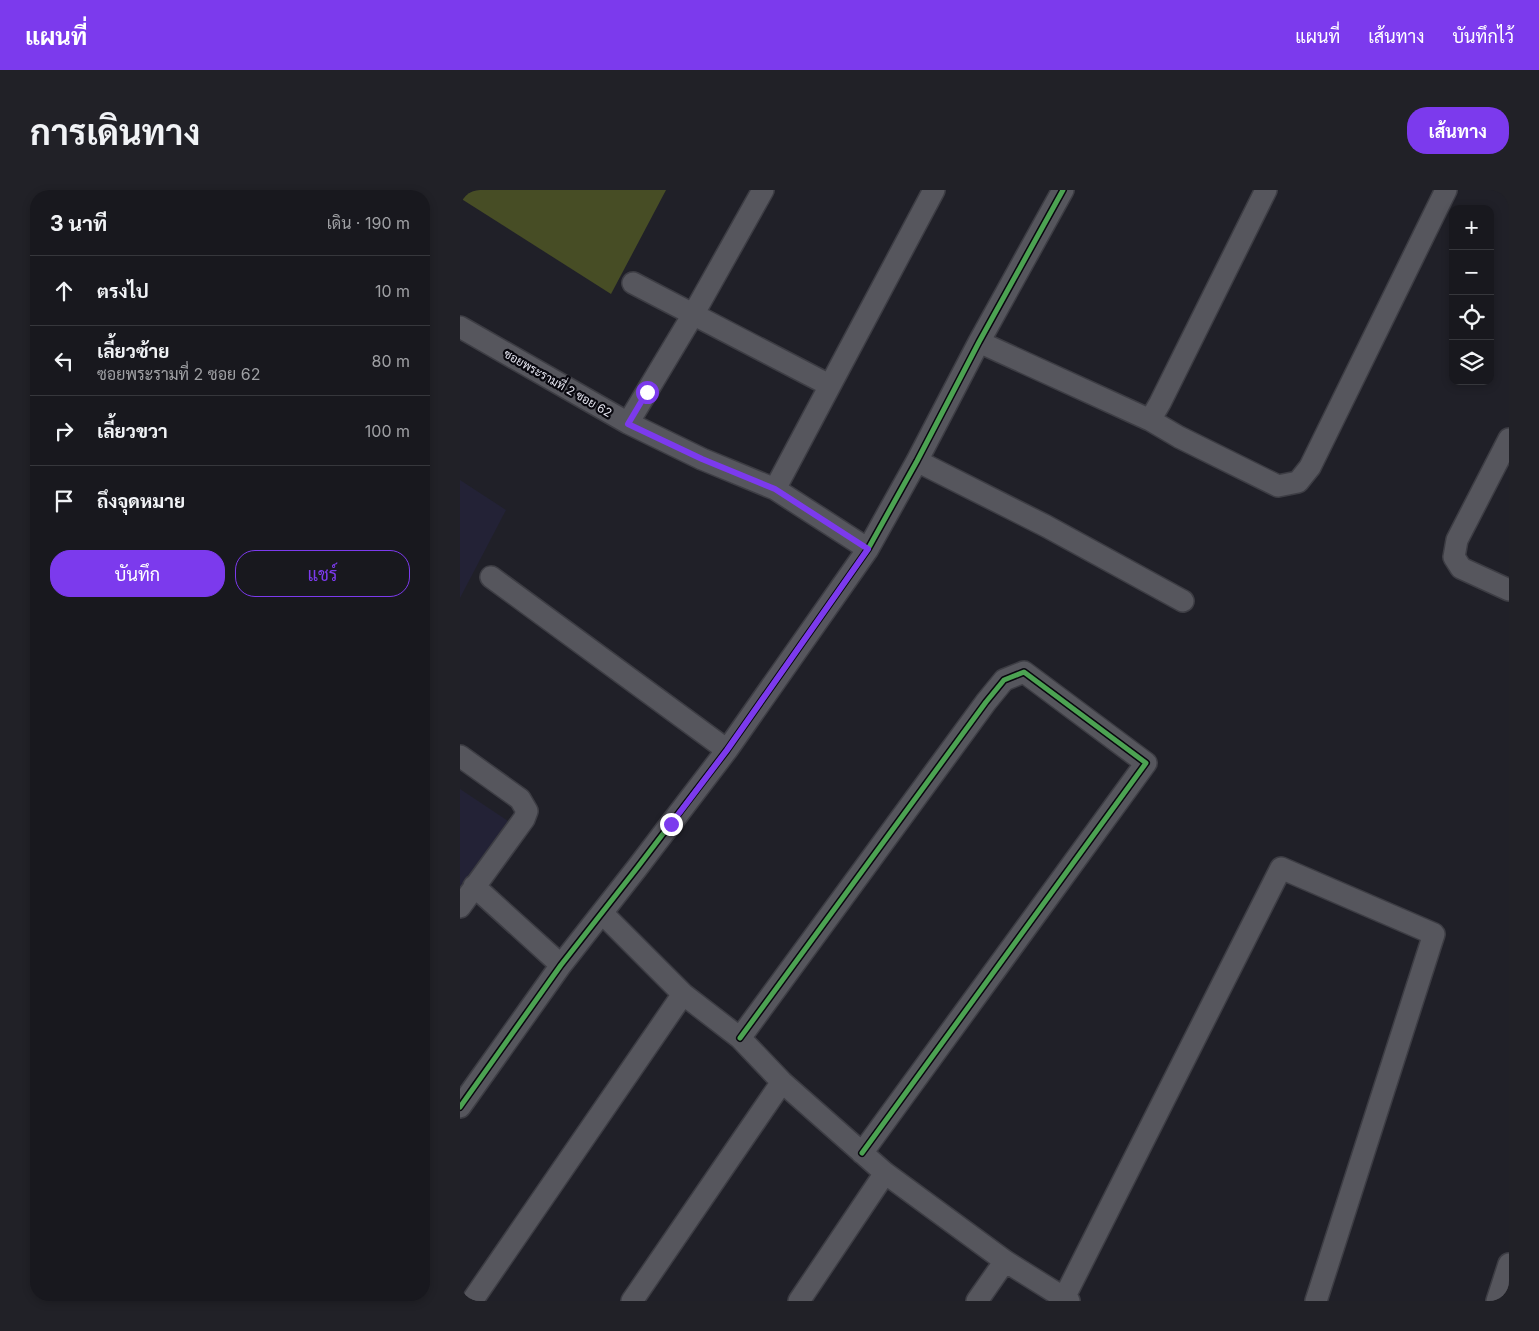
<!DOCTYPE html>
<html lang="th">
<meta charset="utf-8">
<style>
body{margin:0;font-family:Inter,Sarabun,sans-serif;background:#212127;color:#f1f3f6}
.controls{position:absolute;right:15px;top:15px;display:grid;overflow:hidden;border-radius:10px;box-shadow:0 2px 8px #0003}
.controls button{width:45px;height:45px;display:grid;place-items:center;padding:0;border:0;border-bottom:1px solid #36373c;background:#18181e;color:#f1f3f6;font:25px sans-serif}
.stop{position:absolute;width:15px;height:15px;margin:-11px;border:4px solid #7c3aed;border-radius:50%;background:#fff}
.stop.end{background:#7c3aed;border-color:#fff;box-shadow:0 1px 5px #0008}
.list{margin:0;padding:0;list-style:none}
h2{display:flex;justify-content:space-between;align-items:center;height:65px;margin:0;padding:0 20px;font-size:21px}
h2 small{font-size:16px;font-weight:400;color:#9fa0a4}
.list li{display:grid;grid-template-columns:32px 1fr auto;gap:15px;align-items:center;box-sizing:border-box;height:70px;padding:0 20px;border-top:1px solid #36373c}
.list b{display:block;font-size:19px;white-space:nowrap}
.list p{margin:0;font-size:16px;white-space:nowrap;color:#9fa0a4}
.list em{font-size:16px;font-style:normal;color:#9fa0a4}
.actions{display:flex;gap:10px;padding:15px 20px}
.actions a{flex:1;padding:11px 0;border:1px solid #7c3aed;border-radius:20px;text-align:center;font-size:18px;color:#7c3aed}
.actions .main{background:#7c3aed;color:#fff}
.icon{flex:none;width:28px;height:28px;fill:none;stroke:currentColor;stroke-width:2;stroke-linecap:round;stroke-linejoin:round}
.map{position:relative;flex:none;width:1049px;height:1111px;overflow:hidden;border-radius:20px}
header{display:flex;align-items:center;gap:30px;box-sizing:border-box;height:70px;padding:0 25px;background:#7c3aed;color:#fff}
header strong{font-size:24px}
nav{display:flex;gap:28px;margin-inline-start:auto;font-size:18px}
.intro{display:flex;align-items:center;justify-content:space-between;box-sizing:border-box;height:120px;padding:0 30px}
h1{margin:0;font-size:35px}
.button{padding:12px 22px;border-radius:20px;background:#7c3aed;color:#fff;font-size:18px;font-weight:700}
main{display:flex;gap:30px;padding:0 30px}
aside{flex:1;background:#18181e;border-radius:20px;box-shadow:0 2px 8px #0003}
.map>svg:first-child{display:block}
.built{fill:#232236}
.forest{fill:#474d25}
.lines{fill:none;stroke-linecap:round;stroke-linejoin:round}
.street-casing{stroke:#3d3d44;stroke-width:24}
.street{stroke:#56565d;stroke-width:21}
.cycleway-casing{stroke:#08070e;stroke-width:8}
.cycleway{stroke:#4ca352;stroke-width:5}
.route{stroke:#7c3aed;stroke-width:6}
.labels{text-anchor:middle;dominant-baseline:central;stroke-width:4.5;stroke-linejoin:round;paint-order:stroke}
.street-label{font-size:12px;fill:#e3e3ee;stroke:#08070e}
</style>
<header>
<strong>แผนที่</strong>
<nav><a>แผนที่</a><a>เส้นทาง</a><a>บันทึกไว้</a></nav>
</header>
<div class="intro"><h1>การเดินทาง</h1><a class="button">เส้นทาง</a></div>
<main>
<aside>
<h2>3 นาที<small>เดิน · 190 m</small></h2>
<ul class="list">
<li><svg class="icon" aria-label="ahead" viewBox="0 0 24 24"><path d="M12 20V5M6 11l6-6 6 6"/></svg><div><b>ตรงไป</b></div><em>10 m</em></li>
<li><svg class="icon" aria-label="left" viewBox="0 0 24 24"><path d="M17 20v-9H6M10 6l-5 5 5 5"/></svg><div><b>เลี้ยวซ้าย</b><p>ซอยพระรามที่ 2 ซอย 62</p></div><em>80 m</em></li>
<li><svg class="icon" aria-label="right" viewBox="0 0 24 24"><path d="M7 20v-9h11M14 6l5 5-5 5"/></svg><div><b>เลี้ยวขวา</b></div><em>100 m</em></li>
<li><svg class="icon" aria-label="arrive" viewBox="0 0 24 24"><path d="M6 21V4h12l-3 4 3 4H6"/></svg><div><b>ถึงจุดหมาย</b></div></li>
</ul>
<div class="actions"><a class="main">บันทึก</a><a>แชร์</a></div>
</aside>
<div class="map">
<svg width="1049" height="1111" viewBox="0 0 1049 1111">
<rect width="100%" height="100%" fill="#202028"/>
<path class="built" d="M0,290L46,320L0,408Z
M0,599L48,631L0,697Z"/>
<path class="forest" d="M0,0H206L151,104L0,8Z"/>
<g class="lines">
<g class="street-casing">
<path id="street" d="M806,0L700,213L690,230L719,247L818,296L838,292L850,277L986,0
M173,93L369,195
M0,137L168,233L242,269L315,299L408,359
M519,152L690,230
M168,233L234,123L303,0
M1049,249L997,350L994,367L1001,378L1049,400
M457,271L586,336L723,411
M315,299L474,0
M31,387L267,560
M0,566L60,609L67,621L64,629L0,717
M14,696L101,775
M142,723L223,804L280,848L322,892L425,983L545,1071L609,1111
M280,848L526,512L544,490L564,482L686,573L402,963
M0,917L101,775L177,678L267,560L408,359L457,271L519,152L603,0
M604,1108L821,678L974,744L856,1111
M12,1111L223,804
M172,1111L322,892
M339,1111L425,983
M517,1111L545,1071
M1037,1111L1049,1074"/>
</g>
<use href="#street" class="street"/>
<g class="cycleway-casing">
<path id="cycleway" d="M280,848L526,512L544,490L564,482L686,573L402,963
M0,917L101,775L177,678L267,560L408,359L457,271L519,152L603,0"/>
</g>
<use href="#cycleway" class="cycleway"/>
</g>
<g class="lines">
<path class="route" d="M187,202L168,234L242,269L315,299L408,359L267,560L211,634"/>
</g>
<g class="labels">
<g class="street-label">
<text transform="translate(98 193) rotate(30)">ซอยพระรามที่ 2 ซอย 62</text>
</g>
</g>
</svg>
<div class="controls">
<button>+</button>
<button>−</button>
<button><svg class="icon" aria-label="locate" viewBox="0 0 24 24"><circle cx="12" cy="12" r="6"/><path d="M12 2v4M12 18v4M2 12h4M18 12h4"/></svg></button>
<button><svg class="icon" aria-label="layers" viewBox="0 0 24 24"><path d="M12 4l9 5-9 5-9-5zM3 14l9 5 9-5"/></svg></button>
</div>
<div class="stop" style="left:187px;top:202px"></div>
<div class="stop end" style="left:211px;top:634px"></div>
</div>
</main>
